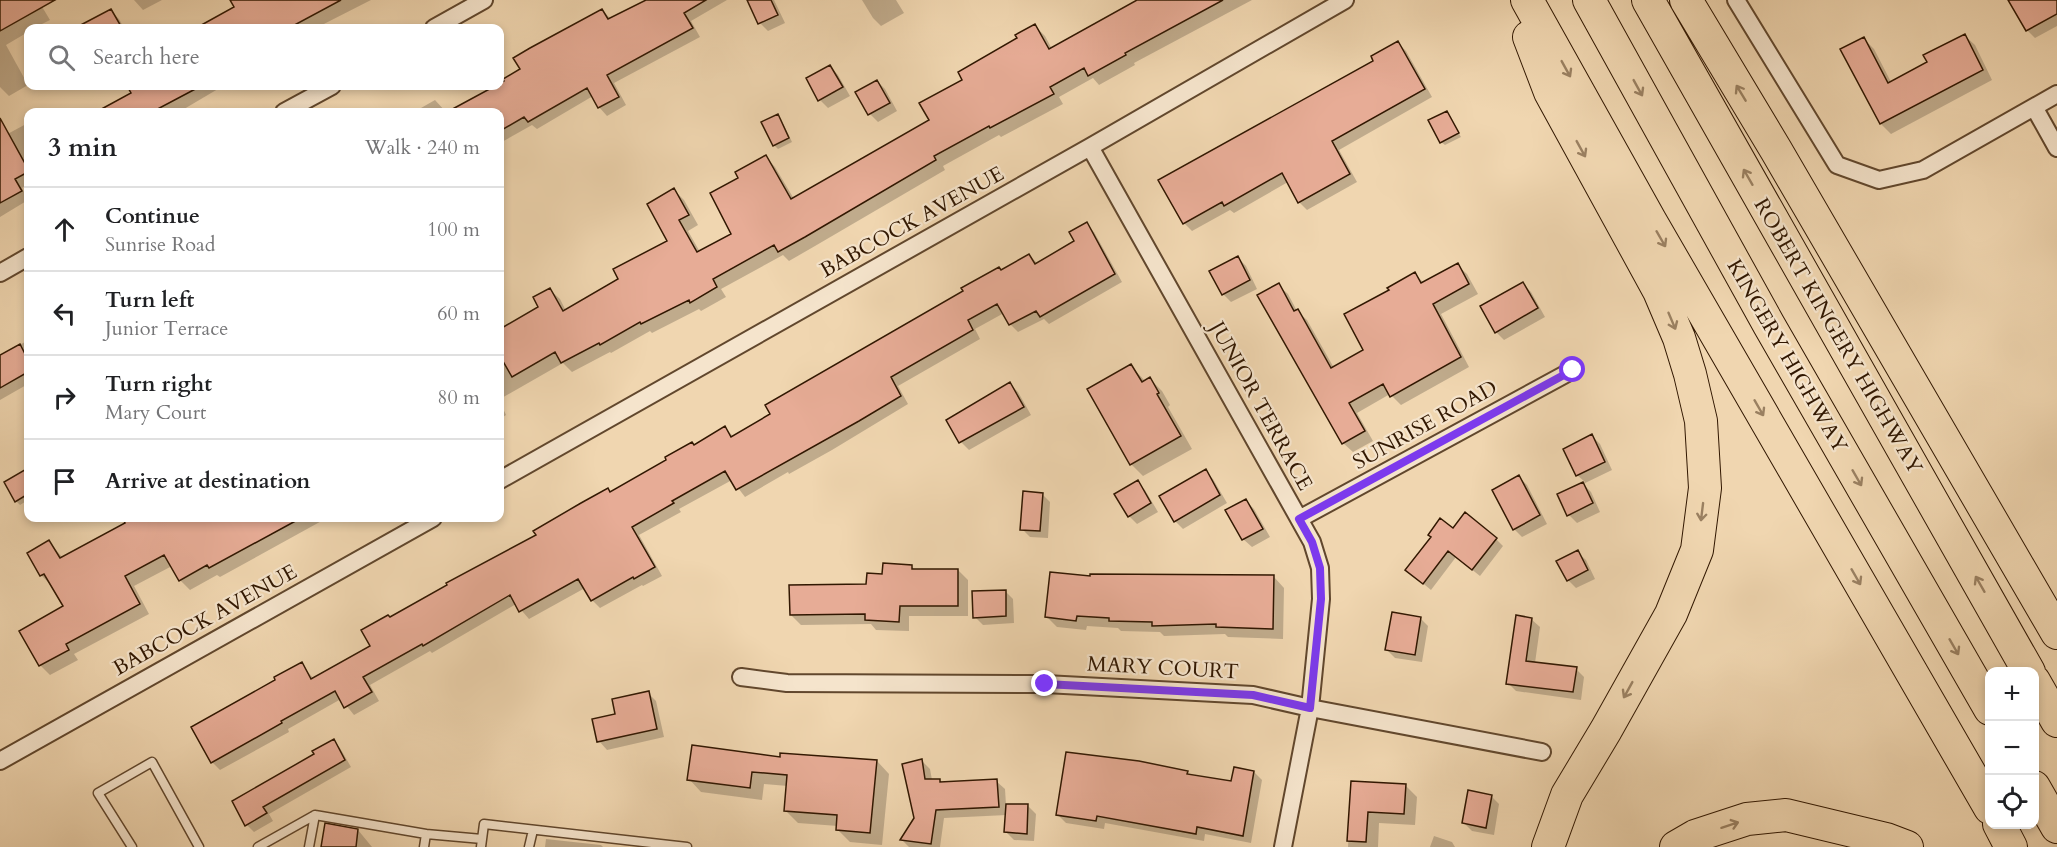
<!DOCTYPE html>
<meta charset="utf-8">
<style>
body{margin:0;font-family:Cardo,serif;background:#f6f6f6;color:#202124}
.controls{position:absolute;right:18px;bottom:18px;display:grid;overflow:hidden;border-radius:12px;box-shadow:0 3px 9px #0003}
.controls button{width:54px;height:54px;display:grid;place-items:center;padding:0;border:0;border-bottom:2px solid #e0e0e0;background:#fff;color:#202124;font:30px sans-serif}
.stop{position:absolute;width:18px;height:18px;margin:-14px;border:4px solid #7c3aed;border-radius:50%;background:#fff}
.stop.end{background:#7c3aed;border-color:#fff;box-shadow:0 2px 6px #0008}
.list{margin:0;padding:0;list-style:none}
h2{display:flex;justify-content:space-between;align-items:center;height:78px;margin:0;padding:0 24px;font-size:26px}
h2 small{font-size:20px;font-weight:400;color:#757577}
.list li{display:grid;grid-template-columns:39px 1fr auto;gap:18px;align-items:center;box-sizing:border-box;height:84px;padding:0 24px;border-top:2px solid #e0e0e0}
.list b{display:block;font-size:22px;white-space:nowrap}
.list p{margin:0;font-size:20px;white-space:nowrap;color:#757577}
.list em{font-size:20px;font-style:normal;color:#757577}
.icon{flex:none;width:33px;height:33px;fill:none;stroke:currentColor;stroke-width:2;stroke-linecap:round;stroke-linejoin:round}
.map{position:relative;flex:none;width:2057px;height:847px;overflow:hidden}
.search{position:absolute;background:#fff;box-shadow:0 3px 9px #0003;left:24px;top:24px;width:480px;height:66px;display:flex;align-items:center;gap:15px;box-sizing:border-box;padding:0 21px;border-radius:12px;color:#757577;font-size:22px}
.panel{position:absolute;background:#fff;box-shadow:0 3px 9px #0003;left:24px;top:108px;width:480px;height:414px;border-radius:12px}
.map>svg:first-child{display:block}
.shadow{fill:#0003}
.building{fill:#e7ac96;stroke:#311701;stroke-width:1.5}
.lines{fill:none;stroke-linecap:round;stroke-linejoin:round}
.lane-casing{stroke:#61472d;stroke-width:11}
.street-casing{stroke:#61472d;stroke-width:20}
.highway-casing{stroke:#311701;stroke-width:34}
.lane{stroke:#f5e4cc;stroke-width:8}
.street{stroke:#f5e4cc;stroke-width:16}
.highway{stroke:#f0d6b0;stroke-width:32}
.oneway{stroke:#9a8061}
.route{stroke:#7c3aed;stroke-width:8}
.labels{text-anchor:middle;dominant-baseline:central;stroke-width:4.5;stroke-linejoin:round;paint-order:stroke}
.street-label{font-size:21px;fill:#311701;stroke:#f5e4cc}
</style>
<div class="map">
<svg width="2057" height="847" viewBox="0 0 2057 847">
<rect width="100%" height="100%" fill="#f0d6b0"/>
<filter id="stains"><feTurbulence type="fractalNoise" baseFrequency=".00333" numOctaves="4"/><feColorMatrix values="0 0 0 0 .2 0 0 0 0 .09 0 0 0 0 .02 0 0 0 .5 -.17"/></filter>
<radialGradient id="worn" r=".72"><stop offset=".6" stop-color="#630" stop-opacity="0"/><stop offset="1" stop-color="#630" stop-opacity=".3"/></radialGradient>
<path class="shadow" d="M0,0H38L50,20L34,28H28V32L6,45L28,85L9,96L0,87Z
M134,0H162L143,10Z
M232,0H371L316,28H199L236,8Z
M646,0H727L691,21L700,37L614,83L626,105L607,116L599,107L593,96L537,129L532,125L500,143V112H450L506,81L602,10L611,19Z
M749,0H774L785,23L768,31L760,23Z
M862,0H896L904,13L881,26L873,18Z
M1141,0H1252L1134,63L1135,65L1099,85L1093,78L1059,97L1063,104L1001,137L999,135L943,166L945,170L815,246L789,261L783,255L721,289L726,297L701,311L699,309L652,333L650,331L611,353L610,352L572,372L563,363L500,399V331L540,307L550,290L560,299L566,311L620,280L669,242L674,190L684,200L698,225L688,231L700,252L733,234L740,179L766,157L775,167L794,199L931,121L964,80L1035,26L1045,36L1052,49Z
M2020,0H2057V26L2035,38L2027,30Z
M110,10L119,19L124,28H98L93,20Z
M1965,36L1975,45L1992,80L1891,134L1881,124L1842,50L1864,39L1874,49L1891,82L1929,63Z
M1398,43L1406,51L1432,97L1339,150L1357,182L1307,210L1299,202L1288,182L1234,213L1230,210L1192,231L1184,223Z
M830,66L838,75L850,96L828,108L820,100Z
M877,81L885,89L897,111L878,122L870,114Z
M64,86H76L68,89Z
M128,86H223L179,112H99L133,93Z
M435,100L446,112H414Z
M1447,113L1461,137L1445,145L1441,142Z
M778,116L781,119L792,142L778,149L774,145Z
M28,123V184L22,188L28,200L0,217V138Z
M1086,224L1094,232L1122,282L1049,324L1044,319L1018,332L1010,324L1004,313L975,329L980,339L898,386L908,404L832,450L789,474L788,472L745,497L732,480L679,509L681,512L639,535L662,576L643,586L642,585L600,608L592,600L585,588L529,619L516,604L432,653L430,651L370,685L379,701L354,715L341,699L288,729L289,732L220,770L212,762L277,680L301,664L314,679L372,646L390,619L538,535L608,490L611,493L725,428L734,437L1029,255L1038,264L1076,242Z
M1238,258L1246,266L1257,289L1231,302L1223,294Z
M1457,265L1467,274L1478,294L1441,314L1469,367L1401,405L1390,394L1357,413L1373,441L1353,452L1343,443L1278,285L1288,294L1297,311L1307,320L1334,368L1365,351L1391,291L1415,274L1424,283Z
M1523,284L1531,292L1545,317L1504,340L1496,332Z
M28,340V384L0,400V357Z
M1131,366L1146,382L1150,379L1162,391L1170,405L1168,407L1192,449L1143,476L1131,464Z
M1010,384L1018,392L1031,415L969,450L961,442L948,420Z
M500,402L506,415L500,419Z
M1592,436L1600,444L1612,470L1583,484L1591,492L1600,512L1577,523L1569,515L1559,495L1585,482L1577,475Z
M28,440V450L24,442Z
M1205,471L1213,479L1227,503L1183,529L1175,521Z
M27,477L28,479V500L20,505L16,501Z
M1519,477L1527,485L1547,524L1522,537L1514,529Z
M1137,482L1145,490L1158,512L1137,524L1129,516Z
M1042,494L1050,502L1048,538L1030,537L1022,529Z
M1246,501L1254,509L1270,537L1252,547L1243,539Z
M133,518H327L220,577L217,575L190,590L180,580L172,566L134,586L149,614L74,654L78,660L50,675L40,665L65,607L51,585L42,576L29,553L49,542L63,558L127,523L126,522Z
M1453,530L1496,539L1503,546L1480,576L1456,557L1431,590L1407,570Z
M1577,552L1586,560L1595,579L1576,588L1568,580Z
M911,566L915,570H958L968,580V616H909V631L876,630L871,624L801,625L791,615L868,586L884,575Z
M1274,577L1284,588L1283,639L1228,637L1225,634L1164,636L1160,632L1121,631L1118,628L1087,626L1086,630L1057,627L1046,616L1092,578Z
M1005,591L1013,599L1014,623L983,625L975,617Z
M1420,618L1428,626L1422,662L1395,658L1387,650Z
M1531,619L1540,627L1535,663L1576,669L1584,677L1581,700L1516,691L1508,683Z
M648,693L656,701L664,737L607,750L599,741L617,716Z
M333,741L340,748L351,767L269,814L273,821L254,832L247,825L234,802L316,755Z
M781,758L877,761L889,774L882,845L850,842L837,829L838,826L798,823L786,811L788,786L764,784L762,800L701,792L689,779Z
M922,761L930,769L932,780L940,781L943,783L996,781L1005,789L1006,805L1028,806L1036,814L1034,841L1014,840L1006,832L1007,815L944,818L940,847H909L902,840L916,818Z
M1187,772L1191,776L1232,783L1254,772L1262,780L1251,843L1205,834L1204,841L1105,823L1104,829L1066,823L1058,815Z
M1352,782L1405,785L1417,797L1415,825L1379,823L1378,847H1348Z
M1491,796L1499,804L1494,835L1472,831L1464,823Z
M358,830L372,847H323Z
M1434,836L1452,842L1455,847H1430Z
M546,839L601,845L603,847H545Z"/>
<path class="building" d="M0,0H55L0,31Z
M230,0H341L289,28H196L234,7Z
M646,0H706L684,13L693,28L607,75L619,97L598,108L587,88L528,122L524,117L500,131V112H447L495,86H500V83L504,81L503,79L520,69L513,58L530,48L602,9L608,19Z
M747,0H771L778,15L758,24Z
M1137,0H1223L1125,53L1126,55L1088,76L1084,68L1050,87L1054,94L990,128L989,126L934,156L936,160L805,237L778,252L774,245L713,279L717,287L690,303L689,300L641,324L640,322L600,345L599,343L561,363L555,352L512,377L500,356V329L538,307L533,297L550,288L563,311L618,279L613,269L667,241L647,204L674,188L689,215L679,220L697,252L731,234L710,193L738,178L735,172L766,155L791,199L929,120L919,103L962,80L958,72L1017,38L1015,35L1035,24L1049,49Z
M2008,0H2057V14L2026,31Z
M111,9L122,28H75Z
M1965,34L1983,70L1880,124L1840,49L1864,37L1888,83L1927,62L1923,55Z
M1398,41L1425,89L1332,141L1350,174L1298,203L1282,173L1224,206L1222,202L1183,224L1158,180L1373,61L1371,56Z
M830,65L843,87L818,101L806,78Z
M877,80L890,103L868,115L855,92Z
M127,86H201L152,112H96L131,93Z
M1447,111L1459,133L1440,143L1428,120Z
M778,114L789,138L773,146L761,122Z
M0,118L28,169V172L15,179L22,191L0,203Z
M1087,222L1115,274L1040,317L1036,311L1009,325L997,304L968,320L973,330L891,377L901,396L859,421L736,490L725,471L672,501L674,503L632,527L655,567L634,579L633,577L591,601L578,579L519,612L510,595L423,646L422,644L363,677L372,692L344,708L335,691L281,721L282,723L211,763L191,727L275,680L274,677L302,662L311,679L370,646L361,630L388,615L390,617L447,585L446,583L536,535L533,531L581,503L608,488L610,492L666,460L665,457L692,442L694,445L725,426L731,437L770,414L765,405L963,291L961,288L999,267L1001,270L1029,254L1035,264L1074,241L1069,232Z
M1238,256L1250,280L1222,295L1209,271Z
M1458,263L1469,284L1433,304L1461,357L1390,397L1383,384L1349,403L1365,431L1342,444L1257,295L1279,283L1294,311L1298,309L1331,368L1363,350L1344,314L1389,290L1387,288L1415,272L1421,283Z
M1523,282L1538,308L1495,333L1480,306Z
M20,344L28,360V372L0,388V355Z
M1131,364L1142,382L1150,377L1159,393L1157,394L1181,436L1130,465L1087,389Z
M1010,382L1024,407L959,443L946,420Z
M1592,434L1605,462L1576,476L1563,449Z
M28,468V494L15,502L4,482Z
M1206,469L1220,495L1174,522L1159,496Z
M1519,475L1540,515L1513,530L1492,490Z
M1138,480L1151,503L1128,517L1114,494Z
M1583,482L1593,503L1567,516L1557,494Z
M1023,491L1043,493L1040,531L1020,530Z
M1246,499L1263,529L1242,540L1225,510Z
M1465,512L1497,538L1472,570L1448,551L1423,584L1405,570L1431,537L1428,535L1440,518L1453,528Z
M122,518H301L209,568L207,565L179,581L164,555L125,576L140,604L66,644L69,650L39,666L19,631L63,606L44,574L40,576L27,553L49,540L60,558L125,523Z
M1578,550L1588,570L1567,581L1556,561Z
M883,563L912,565V569H958V606H900L899,622L865,620V614L790,615L789,585L866,584L867,573L882,574Z
M1050,572L1090,576V574L1274,575L1273,629L1216,627V624L1152,626V622L1109,621V618L1077,616L1076,621L1045,617Z
M1006,590V616L973,618L972,591Z
M1392,612L1421,617L1415,655L1385,650Z
M1516,615L1532,618L1526,661L1577,667L1573,692L1506,684Z
M649,691L657,729L597,742L592,719L615,714L612,699Z
M334,739L345,760L263,807L267,813L245,826L232,801L314,754L312,751Z
M692,745L780,757V753L877,760L870,833L836,830L837,815L784,811L787,775L752,772L750,788L687,780Z
M1066,752L1139,761L1188,771L1187,774L1231,781L1234,767L1254,771L1243,836L1197,827L1196,834L1097,816L1096,821L1056,815Z
M922,759L925,779H940V782L997,779L999,807L936,810L931,844L900,840L914,818L902,764Z
M1351,781L1406,784L1404,814L1368,812L1366,842L1347,841Z
M1468,790L1492,795L1486,828L1462,823Z
M1006,804H1028L1027,834L1004,832Z
M325,823L358,829L356,847H321Z"/>
<g class="lines">
<g class="lane-casing">
<path id="lane" d="M132,847L98,793L152,762L199,847
M258,847L315,815L426,834
M309,847L315,815
M424,847L426,834L482,839
M481,847L484,824L687,847
M529,847L533,830"/>
</g>
<g class="street-casing">
<path id="street" d="M1736,0L1837,165L1879,180L1923,170L2057,94
M434,28L484,0
M2034,107L2057,148
M284,112L332,86
M1090,147L1312,542L1320,568L1321,599L1310,708L1283,847
M0,273L28,257
M500,480L1090,147L1345,0
M1299,519L1573,370
M741,677L787,683L1045,684L1253,695L1310,708L1542,752
M0,761L433,518"/>
</g>
<g class="highway-casing">
<path id="highway" d="M1527,0L1650,220L1990,808
M1589,0L1769,325L1990,709
M1648,0L2029,672
M1686,0L1776,150L2057,633
M1529,37L1550,92L1659,291L1679,338L1690,374L1701,421L1705,488L1697,550L1671,614L1606,730L1567,795L1548,847
M2034,681L2057,721
M2034,787L2057,827
M1999,824L2011,847
M1676,847L1695,836L1747,819L1786,815L1886,839L1907,847"/>
</g>
<use href="#lane" class="lane"/>
<use href="#street" class="street"/>
<use href="#highway" class="highway"/>
</g>
<defs><path id="oneway-shaft" d="M-6 0H5M1.5-3L5.5 0L1.5 3" fill="none" stroke-width="1.6" stroke-linecap="round" stroke-linejoin="round" transform="scale(1.5)"/></defs>
<g class="oneway">
<use href="#oneway-shaft" transform="translate(1566 69) rotate(61)"/>
<use href="#oneway-shaft" transform="translate(1638 88) rotate(61)"/>
<use href="#oneway-shaft" transform="translate(1741 93) rotate(-121)"/>
<use href="#oneway-shaft" transform="translate(1581 149) rotate(61)"/>
<use href="#oneway-shaft" transform="translate(1748 177) rotate(-120)"/>
<use href="#oneway-shaft" transform="translate(1661 239) rotate(60)"/>
<use href="#oneway-shaft" transform="translate(1672 321) rotate(67)"/>
<use href="#oneway-shaft" transform="translate(1759 408) rotate(60)"/>
<use href="#oneway-shaft" transform="translate(1857 478) rotate(60)"/>
<use href="#oneway-shaft" transform="translate(1702 512) rotate(97)"/>
<use href="#oneway-shaft" transform="translate(1856 577) rotate(60)"/>
<use href="#oneway-shaft" transform="translate(1980 584) rotate(-120)"/>
<use href="#oneway-shaft" transform="translate(1954 647) rotate(60)"/>
<use href="#oneway-shaft" transform="translate(1628 690) rotate(119)"/>
<use href="#oneway-shaft" transform="translate(1730 825) rotate(-18)"/>
</g>
<g class="lines">
<path class="route" d="M1045,684L1253,695L1310,708L1321,599L1320,568L1312,542L1299,519L1573,370"/>
</g>
<g class="labels">
<g class="street-label">
<text transform="translate(912 222) rotate(-29)">BABCOCK AVENUE</text>
<text transform="translate(1838 336) rotate(60)">ROBERT KINGERY HIGHWAY</text>
<text transform="translate(1787 356) rotate(60)">KINGERY HIGHWAY</text>
<text transform="translate(1261 406) rotate(61)">JUNIOR TERRACE</text>
<text transform="translate(1425 425) rotate(-29)">SUNRISE ROAD</text>
<text transform="translate(205 620) rotate(-29)">BABCOCK AVENUE</text>
<text transform="translate(1163 668) rotate(3)">MARY COURT</text>
</g>
</g>
<rect width="100%" height="100%" filter="url(#stains)"/>
<rect width="100%" height="100%" fill="url(#worn)"/>
</svg>
<div class="controls">
<button>+</button>
<button>−</button>
<button><svg class="icon" aria-label="locate" viewBox="0 0 24 24"><circle cx="12" cy="12" r="6"/><path d="M12 2v4M12 18v4M2 12h4M18 12h4"/></svg></button>
</div>
<div class="stop" style="left:1573px;top:370px"></div>
<div class="stop end" style="left:1045px;top:684px"></div>
<div class="search"><svg class="icon" aria-label="search" viewBox="0 0 24 24"><circle cx="10" cy="10" r="6"/><path d="M15 15l6 6"/></svg>Search here</div>
<section class="panel">
<h2>3 min<small>Walk · 240 m</small></h2>
<ul class="list">
<li><svg class="icon" aria-label="ahead" viewBox="0 0 24 24"><path d="M12 20V5M6 11l6-6 6 6"/></svg><div><b>Continue</b><p>Sunrise Road</p></div><em>100 m</em></li>
<li><svg class="icon" aria-label="left" viewBox="0 0 24 24"><path d="M17 20v-9H6M10 6l-5 5 5 5"/></svg><div><b>Turn left</b><p>Junior Terrace</p></div><em>60 m</em></li>
<li><svg class="icon" aria-label="right" viewBox="0 0 24 24"><path d="M7 20v-9h11M14 6l5 5-5 5"/></svg><div><b>Turn right</b><p>Mary Court</p></div><em>80 m</em></li>
<li><svg class="icon" aria-label="arrive" viewBox="0 0 24 24"><path d="M6 21V4h12l-3 4 3 4H6"/></svg><div><b>Arrive at destination</b></div></li>
</ul>
</section>
</div>
